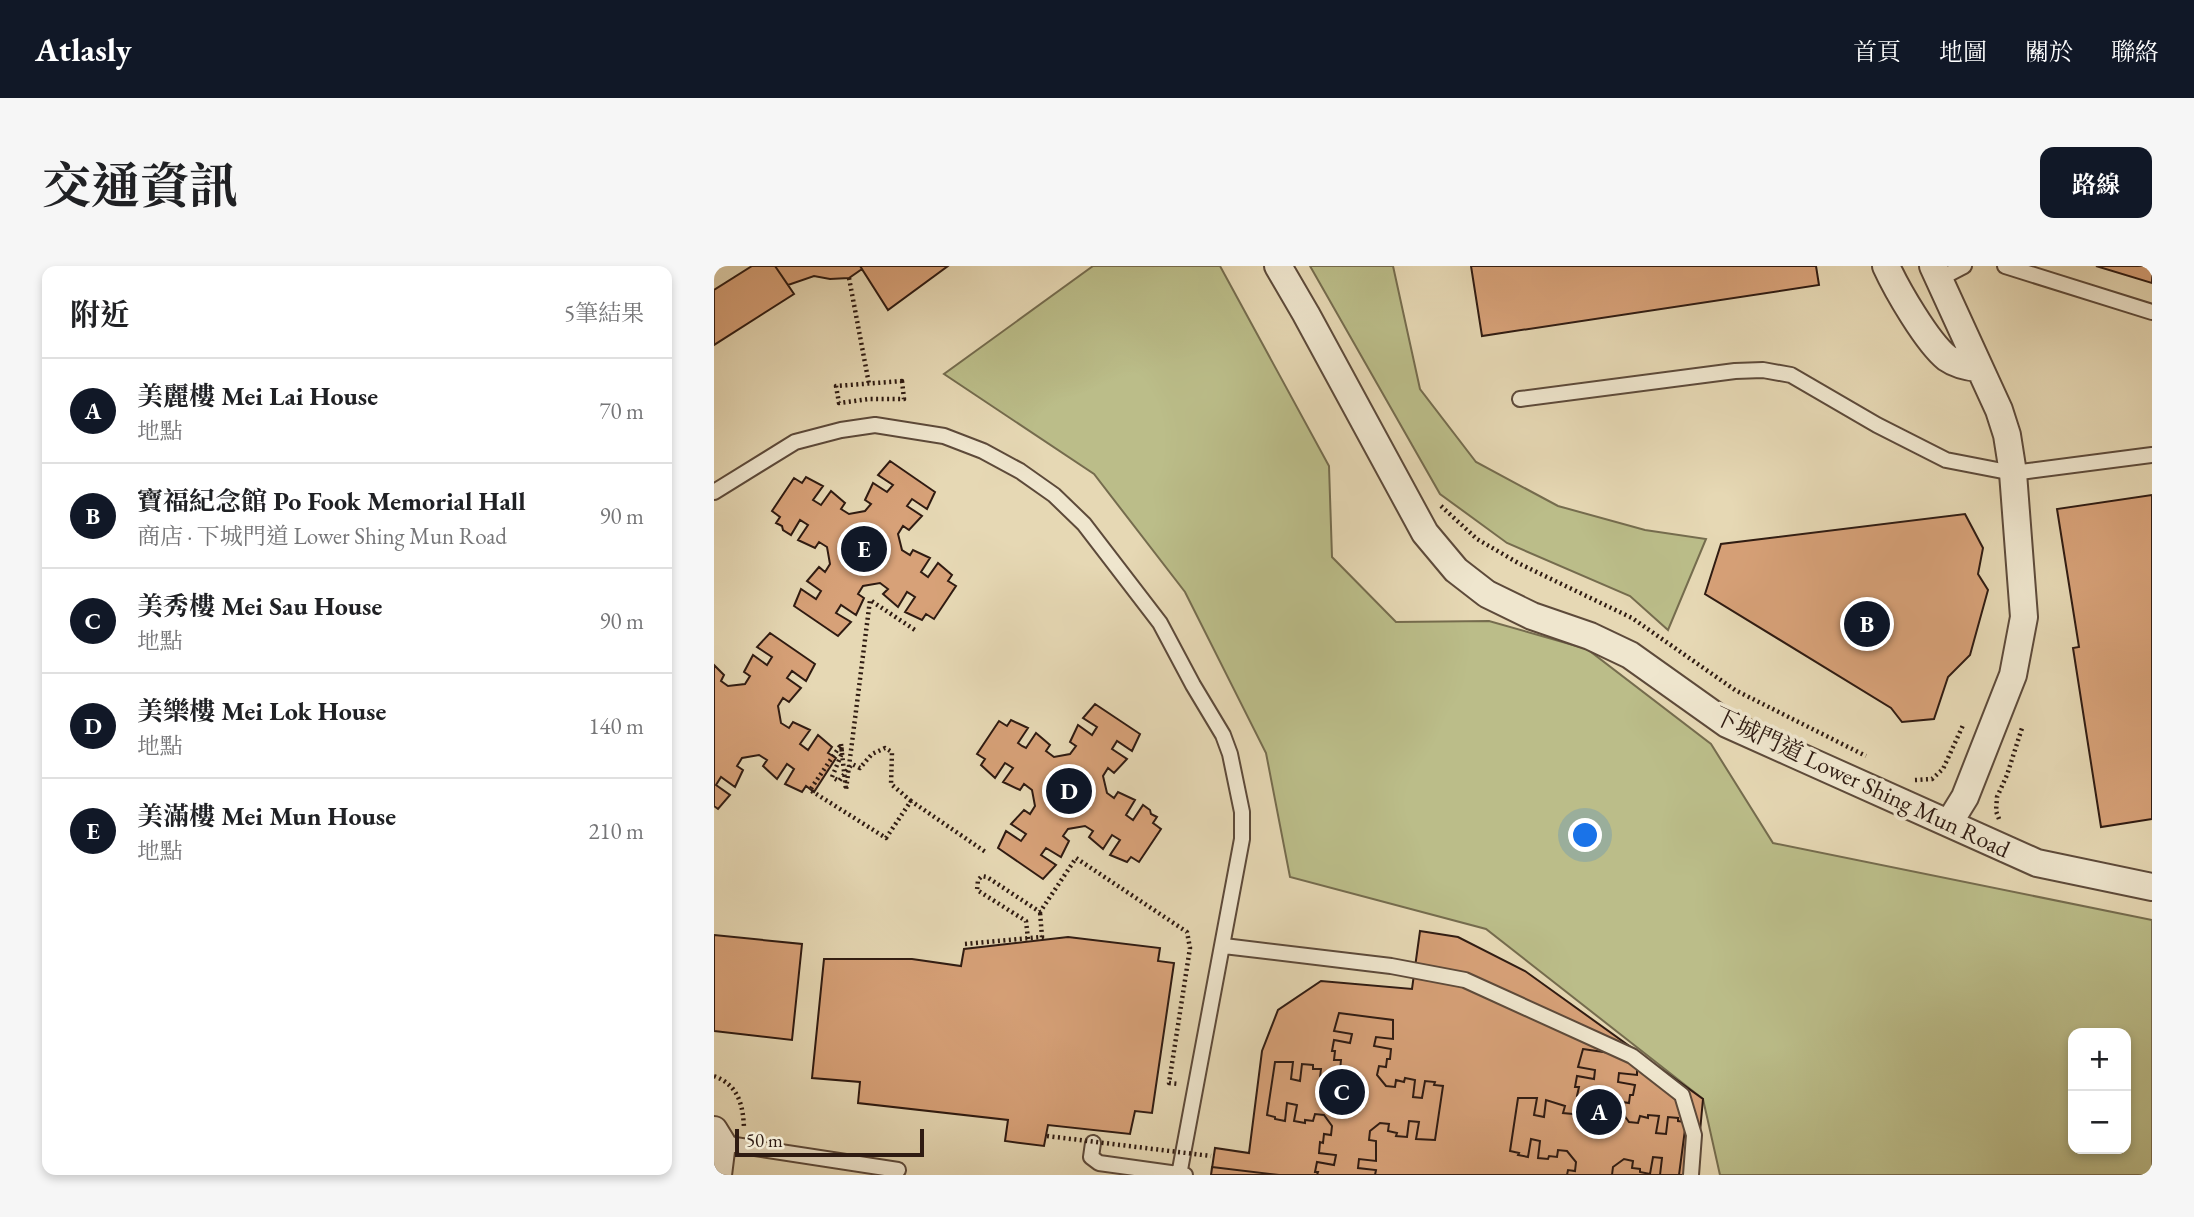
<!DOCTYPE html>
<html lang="zh-TW">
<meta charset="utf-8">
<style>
body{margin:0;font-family:"EB Garamond","Noto Serif TC",serif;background:#f6f6f6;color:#202124}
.controls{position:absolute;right:21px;bottom:21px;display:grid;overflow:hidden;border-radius:14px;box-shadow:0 4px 10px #0003}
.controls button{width:63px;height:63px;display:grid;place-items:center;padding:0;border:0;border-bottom:2px solid #e0e0e0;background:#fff;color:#202124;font:35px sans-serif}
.scale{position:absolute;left:21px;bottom:18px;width:189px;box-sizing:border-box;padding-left:7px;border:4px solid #2f1b12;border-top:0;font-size:19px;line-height:24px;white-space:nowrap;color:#2f1b12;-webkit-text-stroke:5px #efe6ce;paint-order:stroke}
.you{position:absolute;left:872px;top:570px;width:24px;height:24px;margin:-18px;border:5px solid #fff;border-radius:50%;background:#1a73e8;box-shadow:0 0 0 10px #1a73e833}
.badge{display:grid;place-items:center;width:46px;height:46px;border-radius:50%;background:#111827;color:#fff;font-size:23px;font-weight:700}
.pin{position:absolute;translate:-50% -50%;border:4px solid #fff;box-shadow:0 2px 7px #0006}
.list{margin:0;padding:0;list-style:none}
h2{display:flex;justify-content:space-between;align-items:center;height:91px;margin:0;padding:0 28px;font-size:30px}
h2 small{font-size:23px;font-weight:400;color:#757577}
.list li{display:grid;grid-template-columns:46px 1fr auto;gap:21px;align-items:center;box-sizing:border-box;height:105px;padding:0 28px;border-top:2px solid #e0e0e0}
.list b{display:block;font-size:26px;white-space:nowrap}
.list p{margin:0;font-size:23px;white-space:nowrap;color:#757577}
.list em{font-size:23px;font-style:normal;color:#757577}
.map{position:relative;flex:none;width:1438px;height:909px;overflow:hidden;border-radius:14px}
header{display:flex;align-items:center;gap:42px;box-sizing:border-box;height:98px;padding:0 35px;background:#111827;color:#fff}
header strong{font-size:33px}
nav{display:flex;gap:38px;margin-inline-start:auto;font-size:24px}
.intro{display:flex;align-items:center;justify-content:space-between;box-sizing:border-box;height:168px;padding:0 42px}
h1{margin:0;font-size:49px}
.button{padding:18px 32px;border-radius:14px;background:#111827;color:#fff;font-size:24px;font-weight:700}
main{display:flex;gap:42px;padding:0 42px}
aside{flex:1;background:#fff;border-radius:14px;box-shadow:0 4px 10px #0003}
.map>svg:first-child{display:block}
.green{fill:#bbbd89;stroke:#756c4e;stroke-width:2;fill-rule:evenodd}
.building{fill:#d7a178;stroke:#2f1b12;stroke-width:2}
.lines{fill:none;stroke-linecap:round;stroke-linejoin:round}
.lane-casing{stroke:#5d4a3a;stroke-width:18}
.street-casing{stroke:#5d4a3a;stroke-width:30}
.path{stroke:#2f1b12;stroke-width:4.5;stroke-dasharray:2 3.5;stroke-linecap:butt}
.lane{stroke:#efe6ce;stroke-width:14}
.street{stroke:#efe6ce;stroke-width:26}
.path-bridge{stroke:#2f1b12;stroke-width:4.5;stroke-dasharray:2 3.5;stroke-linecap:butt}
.labels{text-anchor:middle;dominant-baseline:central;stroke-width:7;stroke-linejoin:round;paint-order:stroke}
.street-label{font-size:24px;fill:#2f1b12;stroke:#efe6ce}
</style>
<header>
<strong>Atlasly</strong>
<nav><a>首頁</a><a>地圖</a><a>關於</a><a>聯絡</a></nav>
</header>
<div class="intro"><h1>交通資訊</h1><a class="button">路線</a></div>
<main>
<aside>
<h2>附近<small>5筆結果</small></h2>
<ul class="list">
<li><span class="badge">A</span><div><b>美麗樓 Mei Lai House</b><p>地點</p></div><em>70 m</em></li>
<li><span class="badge">B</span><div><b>寶福紀念館 Po Fook Memorial Hall</b><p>商店 · 下城門道 Lower Shing Mun Road</p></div><em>90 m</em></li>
<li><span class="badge">C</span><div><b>美秀樓 Mei Sau House</b><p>地點</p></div><em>90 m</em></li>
<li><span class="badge">D</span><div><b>美樂樓 Mei Lok House</b><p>地點</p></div><em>140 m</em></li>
<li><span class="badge">E</span><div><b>美滿樓 Mei Mun House</b><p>地點</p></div><em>210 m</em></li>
</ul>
</aside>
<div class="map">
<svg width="1438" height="909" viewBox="0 0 1438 909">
<rect width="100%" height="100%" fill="#e6d8b4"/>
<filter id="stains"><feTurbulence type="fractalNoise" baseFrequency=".00286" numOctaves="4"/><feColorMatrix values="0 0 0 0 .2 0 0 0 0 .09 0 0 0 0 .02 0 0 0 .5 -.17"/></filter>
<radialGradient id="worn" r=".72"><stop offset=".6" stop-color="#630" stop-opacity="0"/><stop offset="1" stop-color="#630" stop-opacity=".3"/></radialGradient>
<path class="green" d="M379,0H506L615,200L618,291L682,356L775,355L873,383L997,478L1059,577L1438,654V909H1006L989,833L772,663L576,611L552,487L471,326L380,208L230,108ZM1359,767H1412V883H1359Z
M596,0H679L706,123L762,196L844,240L931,264L992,273L954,364L916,330L793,277L726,228Z"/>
<path class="building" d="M38,0H61L80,28L0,79V24Z
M61,0H146L148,3L135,12L116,13L100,10L74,19Z
M146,0H234L174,44Z
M757,0H1102L1105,19L768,70Z
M1382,0H1438V17Z
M176,195L221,226L213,243L198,233L193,240L208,250L195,264L189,260L184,268L188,284L196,289L199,284L216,292L207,306L214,311L224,297L238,309L234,315L242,320L220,353L212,348L208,354L191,346L201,331L193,326L184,341L169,328L174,323L166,317L149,320L144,328L150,332L142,349L127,339L122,347L137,356L124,370L80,340L87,323L102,333L107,325L93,315L105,301L111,306L116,298L113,281L105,276L101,282L84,274L94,259L86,254L77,269L69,264L68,260L62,257L66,251L58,245L80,212L88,217L92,211L109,220L99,234L107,239L117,225L131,237L127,243L135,248L151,245L157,238L151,234L159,217L173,226L179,219L164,209Z
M1438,229V553L1387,561L1359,382L1365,381L1343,243Z
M1251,248L1269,282L1264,308L1274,324L1256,389L1234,411L1220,453L1188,456L1177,442L991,328L1007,278Z
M56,367L101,398L92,415L78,405L73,412L87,422L75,436L69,432L64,440L67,457L75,462L79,456L96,464L86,478L94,484L104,469L118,481L114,487L122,492L100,526L92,520L88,526L71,518L80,503L73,498L63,513L49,500L53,494L45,489L28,492L23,500L29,504L21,521L7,511L2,519L16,529L4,543L0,540V399L10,409L7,415L14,420L31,418L36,410L30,406L39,389L53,399L58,391L43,381Z
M381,438L426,468L418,485L403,475L398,483L413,493L400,507L394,502L389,510L393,527L400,532L404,526L421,534L412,549L419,554L429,539L436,544L437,548L443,551L439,557L447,563L425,596L417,591L413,596L396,589L406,574L398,569L389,583L375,571L379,565L371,560L354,563L349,570L355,575L347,591L332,582L327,589L342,599L329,613L284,582L292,565L307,575L312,568L297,558L310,544L316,548L321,540L318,524L310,518L306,524L289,516L299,502L291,497L281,512L267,499L271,493L263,488L285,455L293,460L297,454L314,462L304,477L308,480L312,482L322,467L336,479L332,485L340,491L356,488L362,480L356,476L364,459L378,469L383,461L369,452Z
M706,665L744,671L811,705L989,833L982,909H497L501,882L535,887L548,785L564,744L607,715L698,723Z
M0,669L88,678L78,774L0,765Z
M354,671L446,682L444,695L460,697L438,847L421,845L416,868L334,859L330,880L291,875L294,854L144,837L146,816L98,812L110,693H198L247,700L250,683Z
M625,747L679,754V773L662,771L660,780L677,783L676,793H673L672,801L665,800L663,809L672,820L681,821L682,814L690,816L691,812L701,814L699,831L708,832L711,815L721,816L720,819L729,820L721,874L702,873L705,856L695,855L693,871L682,870L683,867L674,865L675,858L666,857L656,865L655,874L662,875V895L645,893L644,902L662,904L661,909H603L604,906H601L603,896L620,899L622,889L605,887L606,876L609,877L610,868L617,869L618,860L610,849L601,848L599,855L591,854V857L580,855L583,839L573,837L571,855L561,853V851L553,849L561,796H579L577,813L586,815L588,798L599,799V803H607L606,811L615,812L626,804L627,794H620L621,785H618L620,774L636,777L638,768L620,765Z
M869,783L923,791V809L905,807L904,816L921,819L919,829H916L915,837L908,836L907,845L915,856L924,857L926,850L934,852V849L945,850L942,867L952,868L954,851L964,852V855L972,856L965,909H946L948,892L939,891L936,908L926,906V903L918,902L919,895L910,893L899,901L898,909H853L854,904L861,905L862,896L853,885L844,884L843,891L835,890L834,893L824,892L826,875L817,873L814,891L804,889L805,887L796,885L804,832H823L820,849L830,851L832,834L851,840L849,847L859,848L870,840L871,831L863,830L865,821H861L863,810L880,813L881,804L864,801Z
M498,901L565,909H497Z"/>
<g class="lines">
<g class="lane-casing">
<path id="lane" d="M1291,0L1438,46
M1225,13L1250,0
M806,133L1021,105L1049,104L1077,109L1163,159L1232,194L1299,207L1438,189
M0,226L81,176L127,164L161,159L230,170L269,185L306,205L340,229L370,258L446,357L479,419L509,469L516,488L528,546V573L465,909
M510,680L677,700L751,714L918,790L968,829L980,869L977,909
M8,877L184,904
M379,877L377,891L385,897L471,909"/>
</g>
<g class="street-casing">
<path id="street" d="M564,0L592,48L711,267L742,304L773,328L818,350L876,370L916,389L1013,458L1323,597L1438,621
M1172,0C1183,24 1213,76 1233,92C1243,99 1253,101 1265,102
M1219,0L1285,144L1293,169L1299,207L1310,351L1299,409L1251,531L1235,557
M0,864L8,877L4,909"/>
</g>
<path class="path" d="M135,12L155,118
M188,115L190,133H155L125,137L122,120Z
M727,240L763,273L806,298L918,352L1021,424L1152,490
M126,480L96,524L172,572L197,535L273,587
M1201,514L1218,513L1229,503L1250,457
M197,535L177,518L178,486L171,482L158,488L146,502L138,498L125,515L118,511L128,487L127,478L132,524L156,334L201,364
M1285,553L1282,545L1283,531L1293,509L1308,462
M314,673L312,655L263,624L264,614L268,610L273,611L326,646L362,592L473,666L476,682L455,817L464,818
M251,678L328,671L326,646
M0,810C24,819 29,838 30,862"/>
<use href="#lane" class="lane"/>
<use href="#street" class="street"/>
<path class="path-bridge" d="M333,870L497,890"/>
</g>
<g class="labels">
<g class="street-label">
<text transform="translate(1148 516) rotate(25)">下城門道 Lower Shing Mun Road</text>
</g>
</g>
<rect width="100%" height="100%" filter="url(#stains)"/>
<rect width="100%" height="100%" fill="url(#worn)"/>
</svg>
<div class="controls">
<button>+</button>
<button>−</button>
</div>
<div class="scale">50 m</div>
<div class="you"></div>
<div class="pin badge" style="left:885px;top:846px">A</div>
<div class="pin badge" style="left:1153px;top:358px">B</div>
<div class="pin badge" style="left:628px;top:826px">C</div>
<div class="pin badge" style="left:355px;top:525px">D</div>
<div class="pin badge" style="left:150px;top:283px">E</div>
</div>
</main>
